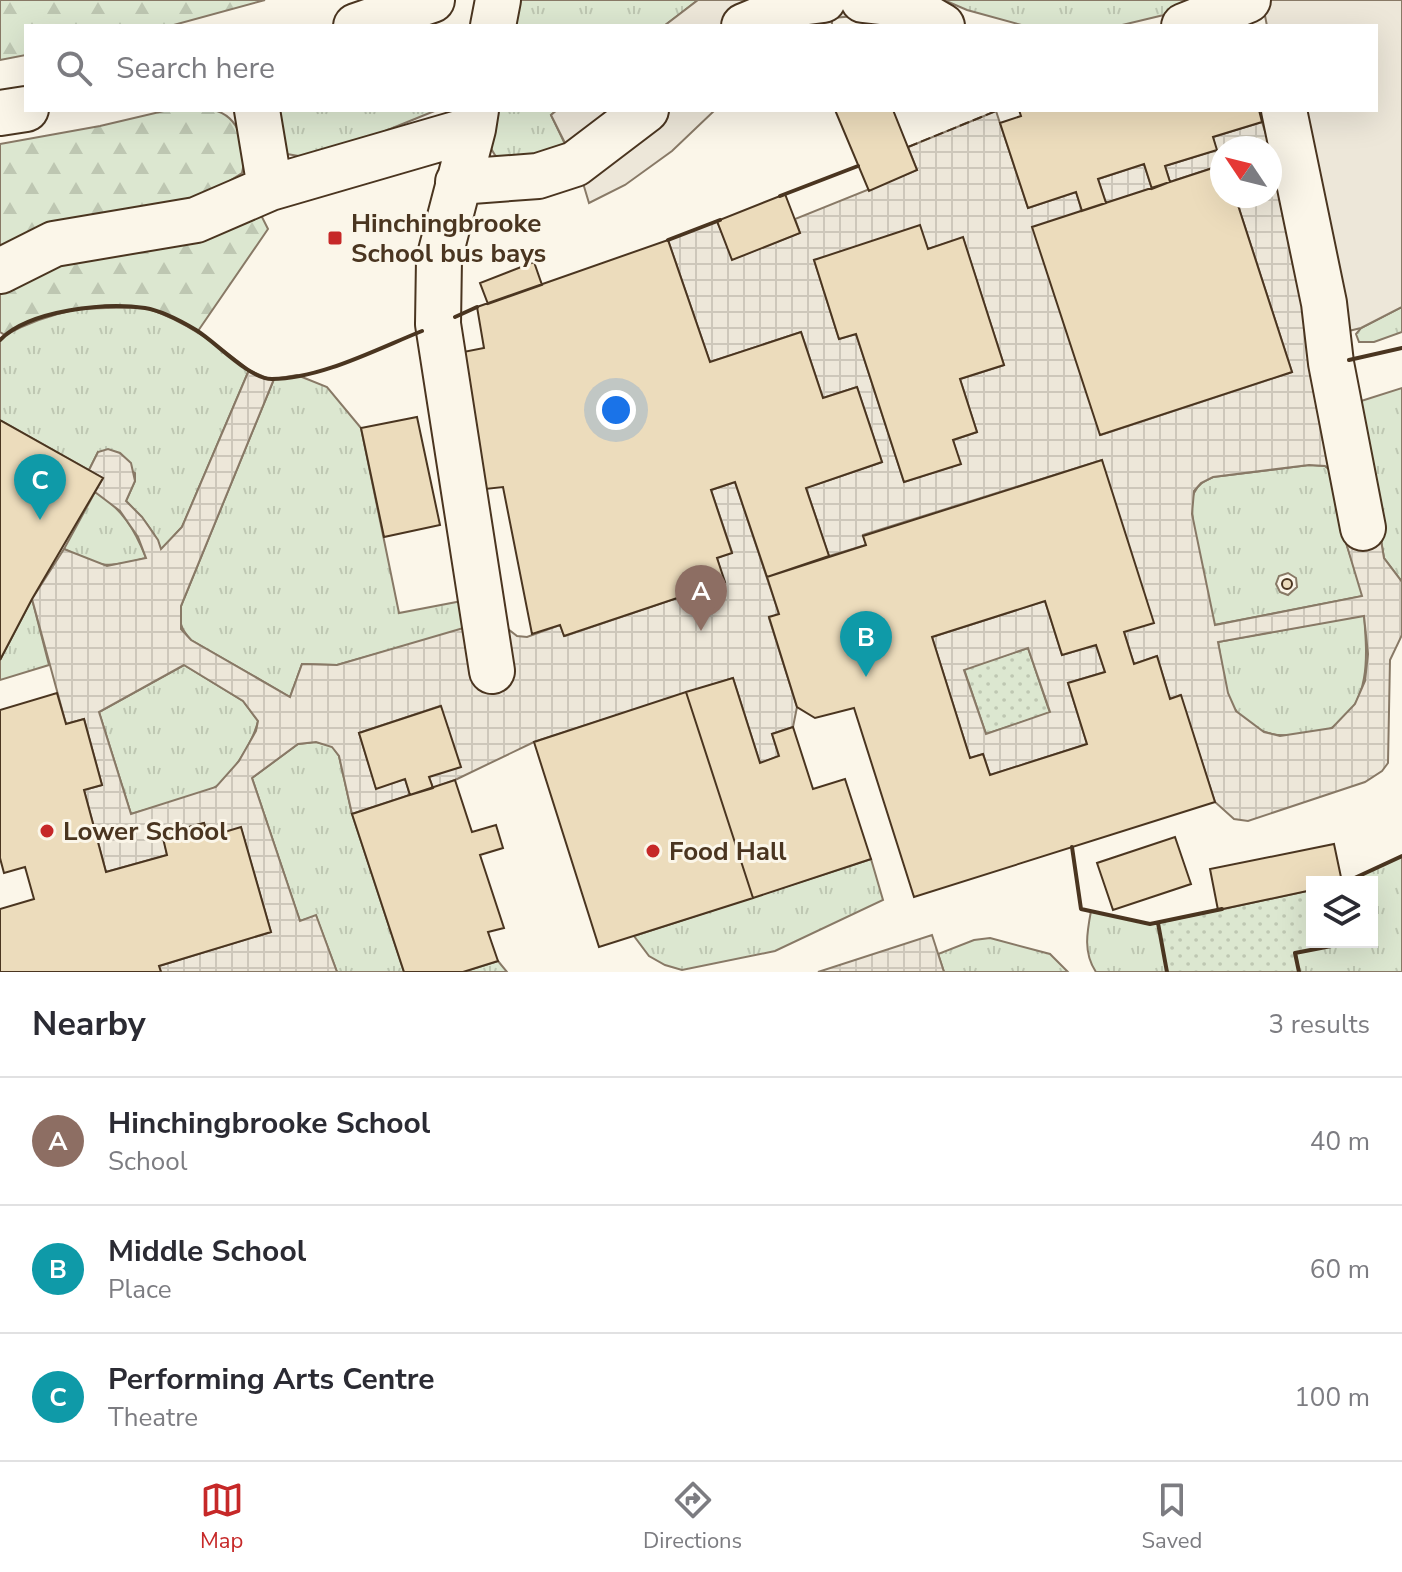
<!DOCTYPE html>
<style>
body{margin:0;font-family:"Nunito Sans",sans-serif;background:#f7f7f7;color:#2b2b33}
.controls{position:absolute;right:24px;bottom:24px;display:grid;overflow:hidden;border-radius:0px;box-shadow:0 8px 32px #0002}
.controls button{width:72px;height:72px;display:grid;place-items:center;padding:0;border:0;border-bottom:2px solid #e1e1e2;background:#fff;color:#2b2b33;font:40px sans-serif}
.compass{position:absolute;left:1210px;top:136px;width:72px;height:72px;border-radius:50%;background:#fff;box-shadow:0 8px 32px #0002;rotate:305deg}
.you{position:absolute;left:616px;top:410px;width:28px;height:28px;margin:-20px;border:6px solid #fff;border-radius:50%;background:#1a73e8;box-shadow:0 0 0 12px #1a73e833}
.badge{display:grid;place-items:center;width:52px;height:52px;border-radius:50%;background:#c62828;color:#fff;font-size:26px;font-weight:700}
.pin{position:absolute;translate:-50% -66px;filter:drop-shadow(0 2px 4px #0008)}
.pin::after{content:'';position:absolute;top:42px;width:28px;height:24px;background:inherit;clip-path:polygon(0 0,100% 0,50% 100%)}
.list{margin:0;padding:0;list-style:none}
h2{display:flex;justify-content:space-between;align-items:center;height:104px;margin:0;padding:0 32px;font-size:34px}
h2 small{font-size:26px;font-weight:400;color:#7c7c81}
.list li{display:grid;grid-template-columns:52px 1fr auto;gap:24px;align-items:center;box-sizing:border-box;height:128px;padding:0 32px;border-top:2px solid #e1e1e2}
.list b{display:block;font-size:30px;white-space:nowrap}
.list p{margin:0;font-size:26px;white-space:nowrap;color:#7c7c81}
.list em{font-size:26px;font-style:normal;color:#7c7c81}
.icon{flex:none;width:44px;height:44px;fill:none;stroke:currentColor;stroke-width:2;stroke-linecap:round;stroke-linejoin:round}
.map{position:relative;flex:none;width:1402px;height:972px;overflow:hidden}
.search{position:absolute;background:#fff;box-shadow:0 8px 32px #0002;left:24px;right:24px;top:24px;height:88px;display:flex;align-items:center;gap:20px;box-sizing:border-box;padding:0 28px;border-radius:0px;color:#7c7c81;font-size:30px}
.sheet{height:488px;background:#fff}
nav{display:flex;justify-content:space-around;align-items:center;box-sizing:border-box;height:112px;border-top:2px solid #e1e1e2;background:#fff;font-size:22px;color:#7c7c81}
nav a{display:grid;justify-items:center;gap:4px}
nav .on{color:#c62828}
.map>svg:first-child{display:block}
.grass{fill:url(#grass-tufts);stroke:#887966;stroke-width:2;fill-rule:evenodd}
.forest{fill:url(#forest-firs);stroke:#887966;stroke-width:2}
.park{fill:url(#park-dots);stroke:#887966;stroke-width:2}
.parking{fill:#ede7d9;stroke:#887966;stroke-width:2}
.plaza{fill:url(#plaza-grid);stroke:#887966;stroke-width:2;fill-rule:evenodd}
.building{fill:#ecdcbc;stroke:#4a3520;stroke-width:2;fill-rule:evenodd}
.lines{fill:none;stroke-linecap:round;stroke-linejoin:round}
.minor-casing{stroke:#4a3520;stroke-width:48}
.minor{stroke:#fbf6e9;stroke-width:44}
.fence{stroke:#4a3520;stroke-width:2;stroke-dasharray:10 4;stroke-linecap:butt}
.wall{stroke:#4a3520;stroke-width:4}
.poi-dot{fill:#c62828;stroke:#fbf6e9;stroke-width:3}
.labels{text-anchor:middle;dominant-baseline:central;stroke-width:6;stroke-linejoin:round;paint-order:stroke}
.poi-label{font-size:26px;font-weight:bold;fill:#4a3520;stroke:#fbf6e9;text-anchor:start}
</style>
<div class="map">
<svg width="1402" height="972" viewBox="0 0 1402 972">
<defs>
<pattern id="grass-tufts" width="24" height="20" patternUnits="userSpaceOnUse" patternTransform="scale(2)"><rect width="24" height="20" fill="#dce7d0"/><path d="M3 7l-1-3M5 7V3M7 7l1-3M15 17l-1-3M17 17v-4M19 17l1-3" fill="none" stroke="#bec7b2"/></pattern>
<pattern id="forest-firs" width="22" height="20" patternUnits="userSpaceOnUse" patternTransform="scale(2)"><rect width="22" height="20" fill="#dce7d0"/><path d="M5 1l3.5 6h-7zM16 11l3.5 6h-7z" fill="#bec7b2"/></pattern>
<pattern id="park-dots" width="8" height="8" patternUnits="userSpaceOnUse" patternTransform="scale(2)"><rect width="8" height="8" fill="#dce7d0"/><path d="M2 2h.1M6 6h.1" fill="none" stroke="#bec7b2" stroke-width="1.8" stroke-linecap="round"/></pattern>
<pattern id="plaza-grid" width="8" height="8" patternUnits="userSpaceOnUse" patternTransform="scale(2)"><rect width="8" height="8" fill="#ede7d9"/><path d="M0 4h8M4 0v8" fill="none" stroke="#cdc7ba"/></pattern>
</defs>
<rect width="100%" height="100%" fill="#fbf6e9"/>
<path class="grass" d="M518,0H698L664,26H511Z
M944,0H1193L1168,14L1118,26H1025L967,10Z
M274,110H437L316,159L287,154L279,143Z
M494,110H557L551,115L565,144L537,155L498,158C483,145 491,127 494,110Z
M1402,307V332L1374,342H1359L1356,334L1361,328Z
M146,308C186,321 216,344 249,370L182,527L161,550C155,531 140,515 126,501L135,481V473L98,452L89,470L0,420V340C33,305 102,307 146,308Z
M297,375L327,387L361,428L399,613L467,600V620L461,630L337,665L302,664L290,697L191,640C180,628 179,622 181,606L274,379Z
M1402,388V582L1384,558L1358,402Z
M1309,465L1325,466L1332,471L1344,536L1363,596L1214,625C1209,600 1185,512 1194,493C1198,484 1204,481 1213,477ZM1288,573L1296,578L1297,587L1288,595L1280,592L1276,584L1279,576Z
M95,492C122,508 135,530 146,558C107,569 99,567 64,549Z
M32,599L49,665L0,680V660Z
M1364,615C1367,653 1372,704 1333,727C1322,734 1305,733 1292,735C1271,737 1250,729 1237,712C1223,695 1222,663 1218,642Z
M184,665L243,701L258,721C254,739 231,779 214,788C195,798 153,807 131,814L99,712Z
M316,742L332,746L339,756L352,814L404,972H337L316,916L300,921L252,778L298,744Z
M1402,856V972H1299L1295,953L1352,942H1372V882H1346Z
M871,859L883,900L775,951L682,970L665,965L649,956L634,936Z
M1091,911L1150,924L1158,923L1167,972H1096C1083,953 1087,932 1091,911Z
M990,938L1050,954L1068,972H944L938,954L974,940Z
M498,961L507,972H463Z"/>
<path class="forest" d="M0,0H265L170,26H26V55L0,60Z
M168,110C182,110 200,107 213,110C241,116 248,150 242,173L198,201L0,248V144L100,126Z
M254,215L262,217L268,229L198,331C182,322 164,312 146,308C97,300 47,313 5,335L0,332V283L75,256Z"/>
<path class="park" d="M1028,648L1050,713L986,734L964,669Z
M1312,890V942H1352L1296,953L1299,972H1167L1158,923Z"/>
<path class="parking" d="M698,0H873L868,15L832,18V26H664Z
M1262,0H1402V307L1361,328L1328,336L1284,110H1376V26H1267Z
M557,110H715L672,151L625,185L589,203L580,173L551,115Z"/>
<path class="plaza" d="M996,111L1028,208L1076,192L1082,211L1101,435L1292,372L1235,196H1270V149L1358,402L1384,558L1402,582V635L1390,660L1388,763L1382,771L1365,782L1248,821L1234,819L1215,802L1180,695L1170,699L1157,656L1134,664L1124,632L1102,460L863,535L866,545L829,556L806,488L882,462L857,387L823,398L801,332L710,362L668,240L717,221L733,259L800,233L795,219L917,170L908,147ZM963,238L1004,365L960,379L977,432L953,440L960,464L904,482L856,334L839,339L814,260L928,249ZM1309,465L1325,466L1332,472L1344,536L1362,596L1215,625L1192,514L1194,491L1201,483L1213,477ZM1364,616L1368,654L1365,681L1355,704L1332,728L1280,736L1264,732L1236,711L1228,693L1218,642Z
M1262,122L1270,148H1222V165L1170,182L1165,166L1216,150L1213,137Z
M1144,164L1152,189L1106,203L1098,179Z
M249,370L269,379H274L181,606V629L191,640L290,697L302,664L337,665L501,617L504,626L517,636L527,637L560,625L565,636L724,582L717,558L732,552L711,490L735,482L779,614L769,618L797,707L793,727L772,734L779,756L760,763L733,678L534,742L455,780L433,788L429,777L440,706L359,733L376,788L405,779L410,795L352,814L339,756L332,747L316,742L298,744L252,778L300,921L316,915L337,972H161L159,966L271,932L241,828L208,837L204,823L163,834L167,855L106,872L84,790L102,785L84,719L66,724L32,599L64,549L107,566L146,558L138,537L120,511L95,492L103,478L89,470L98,452L108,449L120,453L131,463L135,481L126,501L142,517L158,540L161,549L182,527ZM184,665L243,701L258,721L256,731L239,761L216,787L131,814L99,712Z
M1045,601L1062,655L1096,645L1105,672L1068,683L1087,744L990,775L983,754L970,758L932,637ZM1028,648L1050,712L986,734L964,670Z
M932,935L944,972H818Z"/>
<path class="building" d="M835,110H893L917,170L869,191Z
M1019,110H1259L1262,122L1213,137L1217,150L1165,166L1170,182L1152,189L1144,164L1098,179L1106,203L1082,211L1076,192L1028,208L1000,123L1021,116Z
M1222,165V196H1235L1292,372L1100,435L1032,227Z
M785,194L800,233L732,260L717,221Z
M920,225L928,249L963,237L1004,365L960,379L977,432L953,440L961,464L904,482L856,334L839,339L814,260Z
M668,240L710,362L801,332L823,398L857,387L882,462L806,488L829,556L767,577L735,482L711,490L732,553L717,558L725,582L564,636L560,625L532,634L503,487L476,490L453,354L484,348L477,307Z
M534,262L542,285L488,304L480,283Z
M417,417L440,525L384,537L361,428Z
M0,420L103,478L32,599L0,660Z
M1102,460L1154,623L1124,632L1134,664L1157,656L1170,699L1181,695L1215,802L914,897L854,708L815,718L797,707L769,617L779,614L767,577L866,545L863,536ZM1045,601L1062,655L1096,645L1105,672L1068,683L1087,744L990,775L983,754L970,758L932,637Z
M1282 584a5 5 0 1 1 10 0a5 5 0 1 1-10 0Z
M733,678L760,763L779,756L772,734L793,727L813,789L845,779L871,859L753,898L686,692Z
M686,692L753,898L599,947L534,742Z
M57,693L66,724L84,719L102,785L84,790L106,872L167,855L162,834L204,823L208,837L241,827L271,932L159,966L161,972H0V909L34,899L25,867L4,873L0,858V710Z
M441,706L461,767L429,777L433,788L410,795L405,779L376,789L359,733Z
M455,780L472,832L496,825L503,848L480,855L504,928L488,932L498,961L463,972H404L352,814Z
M1175,837L1191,884L1113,910L1097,863Z
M1334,844L1342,882H1312V890L1218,910L1210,869Z"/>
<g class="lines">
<g class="minor-casing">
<path id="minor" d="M863,0L906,5L942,26
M356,26L432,0
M493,26L498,0
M744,26L800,3L823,0
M1184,26L1248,0
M257,110L270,188L473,129L476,110
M1284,110L1324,303L1331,363L1363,528
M0,113L26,109
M473,129L439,259L438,324L492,671
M458,182L538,176L575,164L646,110
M0,271L54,244L196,220L270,188"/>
</g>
<use href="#minor" class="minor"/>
<path class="fence" d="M908,147L996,111"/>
<path class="wall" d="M780,196L858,166
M668,240L720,220
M455,317L477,307
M0,340C29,310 106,302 145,308C163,311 181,321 196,330C216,342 249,379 272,379C320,379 377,349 422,331
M1349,360L1402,348
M1072,847L1081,909L1150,924L1222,909
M1346,882L1402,856
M1158,923L1167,972
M1299,972L1295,953L1352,942"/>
</g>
<g class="poi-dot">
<rect x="327" y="230" width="16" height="16" rx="4"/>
<circle cx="47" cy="831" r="8"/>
<circle cx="653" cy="851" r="8"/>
</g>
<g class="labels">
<g class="poi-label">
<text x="351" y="223">Hinchingbrooke<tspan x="351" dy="30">School bus bays</tspan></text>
<text x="63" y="831">Lower School</text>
<text x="669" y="851">Food Hall</text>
</g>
</g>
</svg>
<div class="controls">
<button><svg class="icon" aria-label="layers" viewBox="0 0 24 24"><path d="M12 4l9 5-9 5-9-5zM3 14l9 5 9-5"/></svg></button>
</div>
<svg class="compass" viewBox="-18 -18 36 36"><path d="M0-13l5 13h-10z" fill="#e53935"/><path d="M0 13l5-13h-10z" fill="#7c7c81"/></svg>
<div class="you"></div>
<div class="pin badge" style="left:701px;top:631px;background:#8d6e63">A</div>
<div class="pin badge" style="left:866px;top:677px;background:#0f9aa8">B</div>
<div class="pin badge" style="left:40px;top:520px;background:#0f9aa8">C</div>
<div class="search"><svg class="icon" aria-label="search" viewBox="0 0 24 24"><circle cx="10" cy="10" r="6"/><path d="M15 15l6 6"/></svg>Search here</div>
</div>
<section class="sheet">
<h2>Nearby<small>3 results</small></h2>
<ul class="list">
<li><span class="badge" style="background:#8d6e63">A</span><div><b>Hinchingbrooke School</b><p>School</p></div><em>40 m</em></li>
<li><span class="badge" style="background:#0f9aa8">B</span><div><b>Middle School</b><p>Place</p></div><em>60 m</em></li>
<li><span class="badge" style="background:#0f9aa8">C</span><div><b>Performing Arts Centre</b><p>Theatre</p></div><em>100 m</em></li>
</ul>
</section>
<nav>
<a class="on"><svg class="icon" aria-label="map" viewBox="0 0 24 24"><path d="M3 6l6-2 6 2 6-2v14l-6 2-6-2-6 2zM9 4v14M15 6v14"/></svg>Map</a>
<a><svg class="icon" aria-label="directions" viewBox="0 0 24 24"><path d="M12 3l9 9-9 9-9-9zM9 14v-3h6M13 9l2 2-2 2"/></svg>Directions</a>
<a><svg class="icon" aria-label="saved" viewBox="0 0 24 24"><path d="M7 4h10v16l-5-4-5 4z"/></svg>Saved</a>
</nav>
